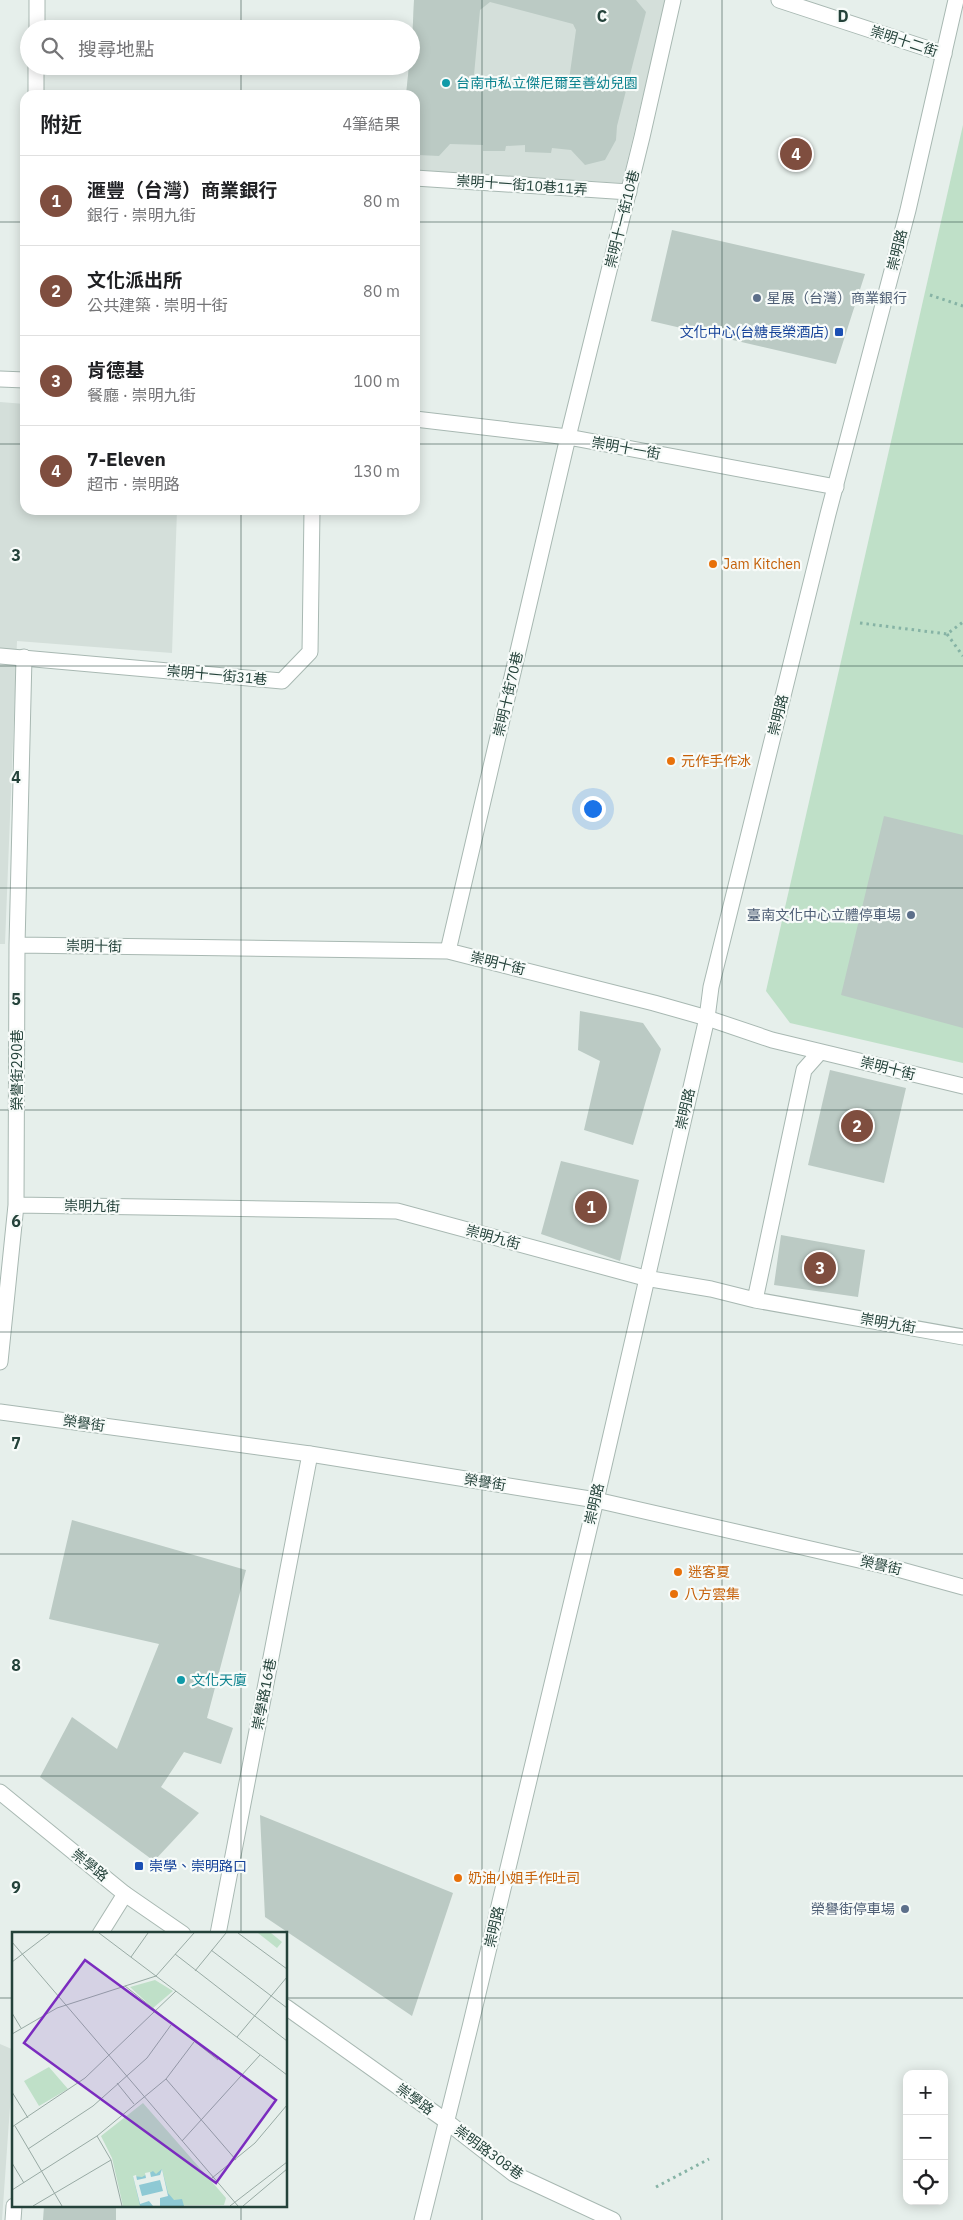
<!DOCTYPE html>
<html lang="zh-TW">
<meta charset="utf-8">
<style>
body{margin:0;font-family:"IBM Plex Sans","Noto Sans TC",sans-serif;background:#f6f6f6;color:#202124}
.controls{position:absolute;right:15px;bottom:15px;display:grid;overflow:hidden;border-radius:10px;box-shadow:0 2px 12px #0003}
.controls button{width:45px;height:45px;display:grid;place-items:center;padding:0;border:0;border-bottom:1px solid #e0e0e0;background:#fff;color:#202124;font:25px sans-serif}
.you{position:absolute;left:592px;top:808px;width:18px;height:18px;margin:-12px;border:4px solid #fff;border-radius:50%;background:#1a73e8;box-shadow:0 0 0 8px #1a73e833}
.badge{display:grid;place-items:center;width:32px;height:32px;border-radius:50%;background:#7f4e3f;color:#fff;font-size:16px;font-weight:700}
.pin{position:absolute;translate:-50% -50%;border:2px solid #fff;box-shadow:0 1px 5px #0006}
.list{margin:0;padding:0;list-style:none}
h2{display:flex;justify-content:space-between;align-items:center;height:65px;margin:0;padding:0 20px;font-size:21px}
h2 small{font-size:16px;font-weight:400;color:#757577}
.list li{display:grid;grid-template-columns:32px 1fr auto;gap:15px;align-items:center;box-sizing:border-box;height:90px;padding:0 20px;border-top:1px solid #e0e0e0}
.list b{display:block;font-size:19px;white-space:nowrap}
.list p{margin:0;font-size:16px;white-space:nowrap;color:#757577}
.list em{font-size:16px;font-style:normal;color:#757577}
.icon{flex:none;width:28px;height:28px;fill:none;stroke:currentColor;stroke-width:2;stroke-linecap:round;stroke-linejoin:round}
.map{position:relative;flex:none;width:963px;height:2220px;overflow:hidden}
.search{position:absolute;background:#fff;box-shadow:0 2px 12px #0003;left:20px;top:20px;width:400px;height:55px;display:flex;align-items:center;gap:12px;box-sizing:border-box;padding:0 18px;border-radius:28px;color:#757577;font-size:19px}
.panel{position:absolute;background:#fff;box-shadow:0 2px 12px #0003;left:20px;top:90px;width:400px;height:425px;border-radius:15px}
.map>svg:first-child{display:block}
.built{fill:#d4dfda}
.green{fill:#bfe0c8}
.building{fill:#bbcac4;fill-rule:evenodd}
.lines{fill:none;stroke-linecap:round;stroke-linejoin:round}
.service-casing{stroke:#a8b8b2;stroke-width:17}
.minor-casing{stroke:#a8b8b2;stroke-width:17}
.tertiary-casing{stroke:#a8b8b2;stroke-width:17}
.path{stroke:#86b3a5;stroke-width:3;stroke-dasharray:2.5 4;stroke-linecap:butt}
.service{stroke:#fff;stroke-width:15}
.minor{stroke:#fff;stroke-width:15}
.tertiary{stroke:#fff;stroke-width:15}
.grid{fill:none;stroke:#24423a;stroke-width:1;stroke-opacity:0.55}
.culture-dot{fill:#0f9aa8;stroke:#f7fbf9;stroke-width:2}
.service-dot{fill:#5c6f8a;stroke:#f7fbf9;stroke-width:2}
.transit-dot{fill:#1a4fb4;stroke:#f7fbf9;stroke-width:2}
.food-dot{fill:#e8710a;stroke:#f7fbf9;stroke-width:2}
.labels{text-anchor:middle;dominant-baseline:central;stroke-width:4.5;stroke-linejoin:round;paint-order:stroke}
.street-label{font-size:14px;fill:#24423a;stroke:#f7fbf9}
.culture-label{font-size:14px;fill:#0d838f;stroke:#f7fbf9;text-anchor:start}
.service-label{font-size:14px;fill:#4e5e75;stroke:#f7fbf9;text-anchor:end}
.transit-label{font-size:14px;fill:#164399;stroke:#f7fbf9;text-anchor:end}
.food-label{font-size:14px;fill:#c56008;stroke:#f7fbf9;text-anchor:start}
.inset-road{fill:none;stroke:#98aaa4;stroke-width:1}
.view{fill:#7b2cbf;fill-opacity:0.15;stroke:#7b2cbf;stroke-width:2.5}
.inset-edge{fill:none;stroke:#24423a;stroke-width:2.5}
.grid-label{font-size:16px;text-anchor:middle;font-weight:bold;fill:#24423a;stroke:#f7fbf9;stroke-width:4.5;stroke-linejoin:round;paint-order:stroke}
</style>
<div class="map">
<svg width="963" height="2220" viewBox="0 0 963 2220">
<rect width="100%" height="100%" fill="#e6efeb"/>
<path class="built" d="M414,0H666L622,183L415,171V95H406L409,66H411Z
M0,402L25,404V510H177L172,653L17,641L5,944H0Z
M0,2044L14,2050L2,2220H0Z"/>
<path class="green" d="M963,125V1063L790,1023L766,991Z"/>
<path class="building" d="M414,0H636L646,12L617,126L616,140L605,160L585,165L571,150L552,148L551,153L525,152V145L506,146L505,151H483V145L450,144L439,156L418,155L415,152V95H406L409,66H411ZM490,2L573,24L576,30L568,87L558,80L553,91L487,88L484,80L474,75L480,10Z
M672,230L865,274L836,364L651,321Z
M884,816L963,835V1028L841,995Z
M580,1011L643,1023L661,1049L633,1145L584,1130L600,1061L578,1050Z
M830,1070L906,1088L884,1183L808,1165Z
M561,1161L639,1180L620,1261L541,1234Z
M781,1235L865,1250L858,1297L774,1285Z
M72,1520L246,1570L207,1718L233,1728L221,1764L184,1752L161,1787L199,1813L154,1861L40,1777L72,1717L117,1749L159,1644L49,1619Z
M260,1815L453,1893L412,2016L265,1917Z
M44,2206H116V2220H43Z"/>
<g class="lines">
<g class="service-casing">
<path id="service" d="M37,29V0
M36,95V66
M415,178L629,192
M0,656L282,681L310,652L312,510
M100,1934L125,1894
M218,1934L310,1454
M13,2220L14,2206"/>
</g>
<g class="minor-casing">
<path id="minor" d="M779,0L944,54
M0,379L25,380
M415,419L568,437L836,487
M17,945L448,951L654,1003L707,1018L772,1040L963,1086
M448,951L568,437L642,137L673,0
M16,1205L397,1211L645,1278L711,1289L755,1300L963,1337
M755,1300L804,1070L820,1052
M0,1362L16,1205L17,945L24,657
M0,1412L310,1454L596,1500L894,1568L963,1587
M0,1792L125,1894L183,1934
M286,2007L446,2121L514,2174L613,2220"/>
</g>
<g class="tertiary-casing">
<path id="tertiary" d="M422,2220L470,2027L596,1500L707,1018L711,987L828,514L908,210L956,0"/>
</g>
<path class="path" d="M930,295L963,306
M860,623L947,634L963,622
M947,634L963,656
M656,2187L709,2159"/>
<use href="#service" class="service"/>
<use href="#minor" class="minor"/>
<use href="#tertiary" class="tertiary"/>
</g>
<path class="grid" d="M241,0V29M482,0V2220M722,0V2220M241,66V95M0,222H25M415,222H963M0,444H25M415,444H963M241,510V1934M0,666H963M0,888H963M0,1110H963M0,1332H963M0,1554H963M0,1776H963M0,1998H14M286,1998H963M241,2206V2220"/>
<g class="culture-dot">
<circle cx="446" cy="83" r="5"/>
<circle cx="181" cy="1680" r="5"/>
</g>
<g class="service-dot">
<circle cx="757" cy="298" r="5"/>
<circle cx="911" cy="915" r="5"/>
<circle cx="905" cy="1909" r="5"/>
</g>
<g class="transit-dot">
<rect x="834" y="327" width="10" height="10" rx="2.5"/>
<rect x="134" y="1861" width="10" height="10" rx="2.5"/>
</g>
<g class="food-dot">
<circle cx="713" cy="564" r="5"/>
<circle cx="671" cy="761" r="5"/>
<circle cx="678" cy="1572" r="5"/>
<circle cx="674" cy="1594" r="5"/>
<circle cx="458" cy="1878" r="5"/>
</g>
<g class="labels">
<g class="street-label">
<text transform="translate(904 41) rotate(18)">崇明十二街</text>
<text transform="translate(522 185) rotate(4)">崇明十一街10巷11弄</text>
<text transform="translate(622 219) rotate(-76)">崇明十一街10巷</text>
<text transform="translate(897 250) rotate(-76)">崇明路</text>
<text transform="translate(626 448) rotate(10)">崇明十一街</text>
<text transform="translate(217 675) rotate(5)">崇明十一街31巷</text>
<text transform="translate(508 694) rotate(-77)">崇明十街70巷</text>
<text transform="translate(778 715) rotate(-76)">崇明路</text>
<text transform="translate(94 946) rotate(1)">崇明十街</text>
<text transform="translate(498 963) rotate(14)">崇明十街</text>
<text transform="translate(888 1068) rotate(14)">崇明十街</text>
<text transform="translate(17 1070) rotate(-90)">榮譽街290巷</text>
<text transform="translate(685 1109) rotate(-77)">崇明路</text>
<text transform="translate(92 1206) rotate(1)">崇明九街</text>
<text transform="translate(493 1237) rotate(15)">崇明九街</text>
<text transform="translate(888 1323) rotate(10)">崇明九街</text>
<text transform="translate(84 1423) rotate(8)">榮譽街</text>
<text transform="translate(485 1482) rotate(9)">榮譽街</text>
<text transform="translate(594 1504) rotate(-77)">崇明路</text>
<text transform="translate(881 1565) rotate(13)">榮譽街</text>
<text transform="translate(264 1694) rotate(-79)">崇學路16巷</text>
<text transform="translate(90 1865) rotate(39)">崇學路</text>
<text transform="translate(494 1927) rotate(-77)">崇明路</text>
<text transform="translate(415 2099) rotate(36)">崇學路</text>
<text transform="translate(489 2152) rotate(36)">崇明路308巷</text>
</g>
<g class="culture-label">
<text x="456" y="83">台南市私立傑尼爾至善幼兒園</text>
<text x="191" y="1680">文化天廈</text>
</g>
<g class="service-label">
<text x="767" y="298" text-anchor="start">星展（台灣）商業銀行</text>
<text x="901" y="915">臺南文化中心立體停車場</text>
<text x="895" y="1909">榮譽街停車場</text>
</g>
<g class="transit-label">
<text x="829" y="332">文化中心(台糖長榮酒店)</text>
<text x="149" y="1866" text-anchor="start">崇學、崇明路口</text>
</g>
<g class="food-label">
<text x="723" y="564">Jam Kitchen</text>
<text x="681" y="761">元作手作冰</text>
<text x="688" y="1572">迷客夏</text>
<text x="684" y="1594">八方雲集</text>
<text x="468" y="1878">奶油小姐手作吐司</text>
</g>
</g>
<g transform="translate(12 1932)">
<rect width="275" height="275" fill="#e6efeb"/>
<path d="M246,1H259L270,10L265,16ZM143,48L161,59L141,76L118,55ZM37,135L56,157L27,174L12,149ZM131,171L214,266L212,273L111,274L100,226L89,204Z" fill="#bfe0c8"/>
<path d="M150,237L156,261L162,268L170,267L172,274H128L121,244L130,245L141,239L144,242Z" fill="#8ec9d4"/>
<path d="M150,237L156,264L148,266V274H141L137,269L128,272L121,244L124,243L125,248L134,246L133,241L138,240L139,245L148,243ZM148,248L151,259L130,264L127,253Z" fill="#e6efeb" fill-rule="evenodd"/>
<path class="inset-road" d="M87,1L275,143M226,1L275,37M0,10L226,274M199,18L275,76M163,22L275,109M119,25L136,1M0,30L38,1M183,39L214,1M113,54L206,128M0,81L9,96M0,102L45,76L144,44L182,1M225,105L275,45M154,147L224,228M105,151L122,172M0,160L16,186M3,194L50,274M0,195L73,146L164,59M85,204L99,228L110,274M170,209L248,123M16,217L81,174L135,126L159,93M0,231L12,251M200,246L243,211L275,173M0,258L85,204L154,147L182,110M21,274L99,228M218,274L275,230M231,274L275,237"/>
<path class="view" d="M73,28L264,168L204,251L12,111Z"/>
<rect width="275" height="275" class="inset-edge"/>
</g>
<g class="grid-label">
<text x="602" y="22">C</text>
<text x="843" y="22">D</text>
<text x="16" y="561">3</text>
<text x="16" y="783">4</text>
<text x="16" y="1005">5</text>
<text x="16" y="1227">6</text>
<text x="16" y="1449">7</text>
<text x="16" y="1671">8</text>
<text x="16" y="1893">9</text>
</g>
</svg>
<div class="controls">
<button>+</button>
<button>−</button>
<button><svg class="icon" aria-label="locate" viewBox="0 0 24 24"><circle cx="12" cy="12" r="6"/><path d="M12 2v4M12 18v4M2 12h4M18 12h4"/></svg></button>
</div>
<div class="you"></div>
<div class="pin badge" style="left:591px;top:1207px">1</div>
<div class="pin badge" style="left:857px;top:1126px">2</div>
<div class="pin badge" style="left:820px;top:1268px">3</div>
<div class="pin badge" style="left:796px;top:154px">4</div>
<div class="search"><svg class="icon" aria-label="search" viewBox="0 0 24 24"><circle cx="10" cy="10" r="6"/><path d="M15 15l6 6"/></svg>搜尋地點</div>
<section class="panel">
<h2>附近<small>4筆結果</small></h2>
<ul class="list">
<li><span class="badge">1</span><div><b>滙豐（台灣）商業銀行</b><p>銀行 · 崇明九街</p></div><em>80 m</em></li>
<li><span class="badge">2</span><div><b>文化派出所</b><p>公共建築 · 崇明十街</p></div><em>80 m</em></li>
<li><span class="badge">3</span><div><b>肯德基</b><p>餐廳 · 崇明九街</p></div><em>100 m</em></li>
<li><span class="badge">4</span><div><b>7-Eleven</b><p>超市 · 崇明路</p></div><em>130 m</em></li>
</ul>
</section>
</div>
